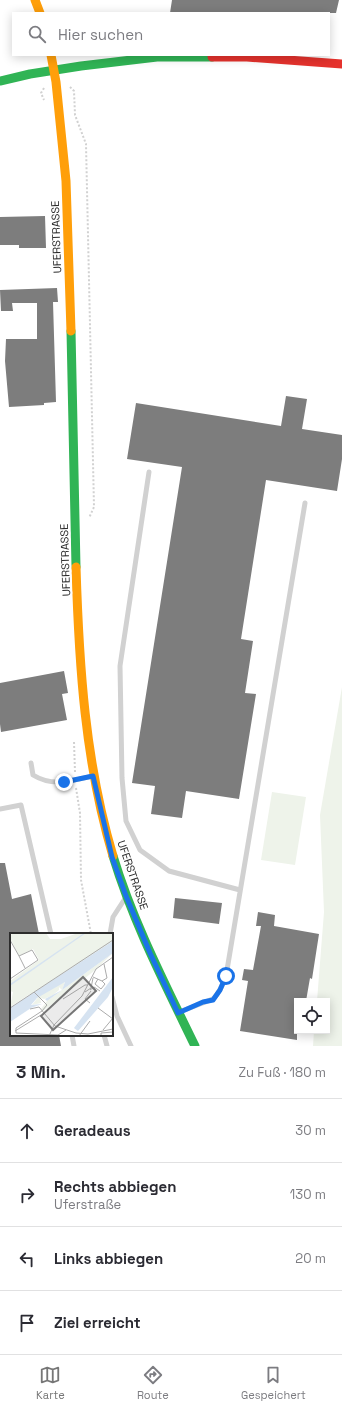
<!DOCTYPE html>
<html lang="de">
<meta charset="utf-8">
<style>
body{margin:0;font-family:"Space Grotesk",sans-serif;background:#f2f2f3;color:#2b2b33}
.controls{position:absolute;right:12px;bottom:12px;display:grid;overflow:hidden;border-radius:0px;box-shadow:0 2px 10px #0003}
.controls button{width:36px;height:36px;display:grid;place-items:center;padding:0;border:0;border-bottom:1px solid #e1e1e2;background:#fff;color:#2b2b33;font:20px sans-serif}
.stop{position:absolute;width:12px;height:12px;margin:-9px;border:3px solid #1a73e8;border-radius:50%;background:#fff}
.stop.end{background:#1a73e8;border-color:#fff;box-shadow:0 1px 4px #0008}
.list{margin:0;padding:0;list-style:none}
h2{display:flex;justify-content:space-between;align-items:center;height:52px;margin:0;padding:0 16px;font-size:17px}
h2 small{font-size:13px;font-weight:400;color:#7c7c81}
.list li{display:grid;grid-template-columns:26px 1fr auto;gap:12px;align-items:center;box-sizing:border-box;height:64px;padding:0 16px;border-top:1px solid #e1e1e2}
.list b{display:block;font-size:15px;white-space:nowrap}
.list p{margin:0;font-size:13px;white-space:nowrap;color:#7c7c81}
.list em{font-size:13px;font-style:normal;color:#7c7c81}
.icon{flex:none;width:22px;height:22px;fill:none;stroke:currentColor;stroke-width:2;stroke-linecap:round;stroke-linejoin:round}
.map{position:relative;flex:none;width:342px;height:1046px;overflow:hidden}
.search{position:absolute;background:#fff;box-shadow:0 2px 10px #0003;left:12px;right:12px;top:12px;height:44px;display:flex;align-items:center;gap:10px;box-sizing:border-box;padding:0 14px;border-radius:0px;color:#7c7c81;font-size:15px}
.sheet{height:308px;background:#fff}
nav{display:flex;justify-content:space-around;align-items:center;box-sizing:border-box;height:56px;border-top:1px solid #e1e1e2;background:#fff;font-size:11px;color:#7c7c81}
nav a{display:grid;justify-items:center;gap:2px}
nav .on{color:#767676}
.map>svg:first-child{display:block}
.green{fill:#eef3ea}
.building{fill:#7d7d7d}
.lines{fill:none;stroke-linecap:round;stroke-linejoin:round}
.path{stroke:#d1d1d1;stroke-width:2;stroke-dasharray:2 2;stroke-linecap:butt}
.lane{stroke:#d1d1d1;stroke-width:5}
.fast{stroke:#30b455;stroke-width:9}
.slow{stroke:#ff9f0a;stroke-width:9}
.jam{stroke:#e5322d;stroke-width:9}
.route{stroke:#1a73e8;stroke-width:5}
.labels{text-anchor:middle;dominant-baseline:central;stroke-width:4;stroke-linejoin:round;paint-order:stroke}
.street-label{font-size:11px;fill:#2c2c2c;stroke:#fff}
.inset-road{fill:none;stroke:#ababab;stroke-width:1}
.view{fill:#767676;fill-opacity:0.15;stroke:#767676;stroke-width:2}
.inset-edge{fill:none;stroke:#2c2c2c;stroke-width:2}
</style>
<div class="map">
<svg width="342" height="1046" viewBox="0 0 342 1046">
<rect width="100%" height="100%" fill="#fff"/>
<path class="green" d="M342,687V1046H313L314,1031H327V1001H317L324,912L320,815Z
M272,792L306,797L295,865L261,860Z"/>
<path class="building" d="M172,0H339L336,13H170Z
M45,216L46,248H19V245H0V217Z
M57,288L58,302H53L56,402L44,403V405L9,407L5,361L6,339H37V303H12L13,311H1L0,290Z
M286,396L307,399L302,429L342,435V459L337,491L266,480L241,639L253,641L245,693L256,694L239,799L186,791L182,818L151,814L155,786L132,783L182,467L127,459L136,403L281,426Z
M64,671L68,693L62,694L67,720L1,732L0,724V683Z
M0,863H5L12,899L31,894L39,934H11V1035H59L61,1046H0Z
M175,898L222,903L219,924L173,918Z
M258,912L275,915L274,926L319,934L312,979L310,978L306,1001H297V1040L240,1031L248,981L242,980L244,969L253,970L261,926H256Z"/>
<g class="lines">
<path class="path" d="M70,87L74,91L75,115L86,144L94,507L89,518
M44,88L41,93L44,100
M74,742L75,772
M76,788L80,813L81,880L91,934"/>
<path class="lane" d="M149,472L120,666L122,778L126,821L140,850L169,871L240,890
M31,763L33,775C52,787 72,781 92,776
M0,809L21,805L51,934
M110,934L113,917L126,897
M112,997L117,1016L131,1046
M179,1012C184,1010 212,1000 214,998C220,992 223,984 226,976L305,503
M72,1035L74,1046
M104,1035L107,1046"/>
<path class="fast" d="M0,81L30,74L81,66L157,57H212
M71,331L76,567
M113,856C133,922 165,984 195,1046"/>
<path class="slow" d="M35,0L40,13
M51,55L56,82L66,181L71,331
M76,567C79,665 85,762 113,856"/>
<path class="jam" d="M212,57H247L342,64"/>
</g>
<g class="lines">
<path class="route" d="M64,782L93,776L112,857L126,896L150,953L178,1013L203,1002L213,1000L220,990L226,976"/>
</g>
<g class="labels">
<g class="street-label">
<text transform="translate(56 237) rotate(-92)">UFERSTRASSE</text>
<text transform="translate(65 560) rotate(-92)">UFERSTRASSE</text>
<text transform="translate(133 875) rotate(71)">UFERSTRASSE</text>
</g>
</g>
<g transform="translate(10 933)">
<rect width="103" height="103" fill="#fff"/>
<path d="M2,0H36L40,6H51L68,0H103V8L51,42L44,49L49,48L46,53L55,49L52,57L49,54V57L43,62L34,66L30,65L31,70L22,72L29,63L20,61L0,74L3,59L0,58V48L29,27L23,16L9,23L0,5ZM103,20L84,38L32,79L31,76L37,68Z" fill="#eef3ea"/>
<path d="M74,0H76L0,53V51ZM103,8V20L37,68L35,66L52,57L55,49L27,65L21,72L32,71L21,75L0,89V75ZM103,44V54L98,64L68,98L64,95Z" fill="#d6e3f1"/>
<path class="inset-road" d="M0,7L9,23L22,17L28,27L0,46M9,23L15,35M83,44L92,48L97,45L94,31M88,46L85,51L91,56L95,51L92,48M80,57L84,54L90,58M24,59L37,72L32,78M75,59L81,55L83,45M53,66L75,52H78M80,70L75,66L81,58M0,75L103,7M88,75L103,86M20,76L29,74L45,93L66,100L78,101L103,96M32,78L6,95V100L48,102L56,97M93,97L103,85M5,98L31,82M39,103L44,92L72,63L86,36L103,24M69,103L80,88M91,103V100L103,99"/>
<path class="view" d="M73,44L86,58L43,97L31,83Z"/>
<rect width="103" height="103" class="inset-edge"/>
</g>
</svg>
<div class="controls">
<button><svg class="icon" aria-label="locate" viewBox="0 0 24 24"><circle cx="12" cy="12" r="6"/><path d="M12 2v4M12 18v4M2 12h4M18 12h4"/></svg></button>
</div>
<div class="stop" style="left:226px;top:976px"></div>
<div class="stop end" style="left:64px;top:782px"></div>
<div class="search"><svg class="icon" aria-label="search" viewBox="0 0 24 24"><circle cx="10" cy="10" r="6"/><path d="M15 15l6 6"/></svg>Hier suchen</div>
</div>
<section class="sheet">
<h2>3 Min.<small>Zu Fuß · 180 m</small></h2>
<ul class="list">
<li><svg class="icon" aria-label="ahead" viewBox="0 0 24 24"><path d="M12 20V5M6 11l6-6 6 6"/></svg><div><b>Geradeaus</b></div><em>30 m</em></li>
<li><svg class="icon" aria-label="right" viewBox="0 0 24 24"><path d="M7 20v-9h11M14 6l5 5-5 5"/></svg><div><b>Rechts abbiegen</b><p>Uferstraße</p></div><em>130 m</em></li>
<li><svg class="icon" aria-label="left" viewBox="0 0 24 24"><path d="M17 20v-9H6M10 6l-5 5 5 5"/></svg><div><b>Links abbiegen</b></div><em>20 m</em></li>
<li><svg class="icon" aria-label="arrive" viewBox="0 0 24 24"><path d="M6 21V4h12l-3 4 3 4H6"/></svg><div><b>Ziel erreicht</b></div></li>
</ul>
</section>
<nav>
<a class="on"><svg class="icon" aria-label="map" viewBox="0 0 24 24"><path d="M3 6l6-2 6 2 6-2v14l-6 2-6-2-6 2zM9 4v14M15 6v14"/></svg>Karte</a>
<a><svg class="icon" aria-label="directions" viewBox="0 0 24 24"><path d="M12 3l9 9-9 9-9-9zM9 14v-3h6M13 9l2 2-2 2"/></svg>Route</a>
<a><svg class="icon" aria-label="saved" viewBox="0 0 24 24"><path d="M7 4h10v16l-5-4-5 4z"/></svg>Gespeichert</a>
</nav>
